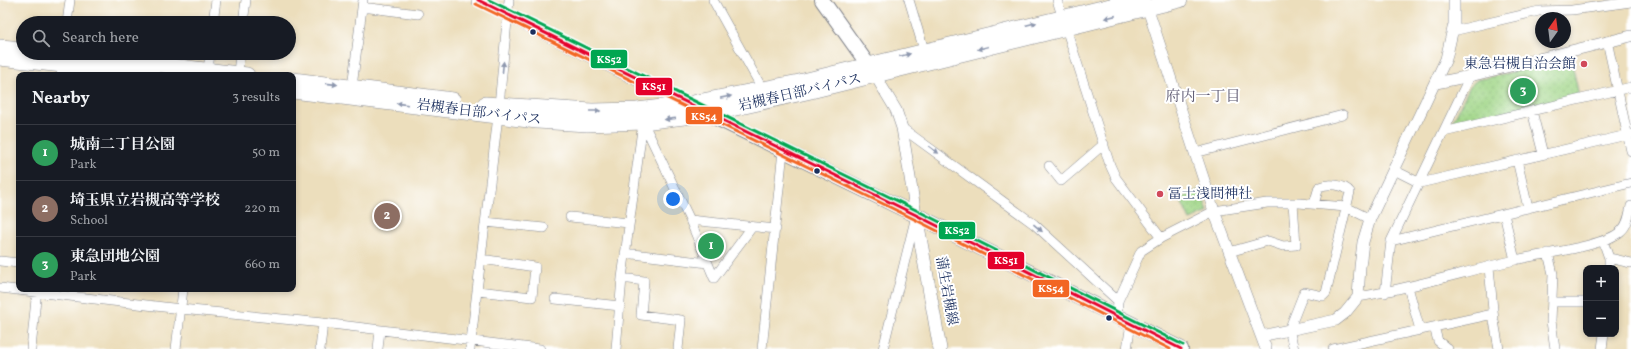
<!DOCTYPE html>
<meta charset="utf-8">
<style>
body{margin:0;font-family:Vollkorn,"Noto Serif JP",serif;background:#20242c;color:#f1f3f6}
.controls{position:absolute;right:12px;bottom:12px;display:grid;overflow:hidden;border-radius:8px;box-shadow:0 2px 6px #0003}
.controls button{width:36px;height:36px;display:grid;place-items:center;padding:0;border:0;border-bottom:1px solid #363941;background:#171b24;color:#f1f3f6;font:20px sans-serif}
.compass{position:absolute;left:1535px;top:12px;width:36px;height:36px;border-radius:50%;background:#171b24;box-shadow:0 2px 6px #0003;rotate:14deg}
.you{position:absolute;left:673px;top:199px;width:14px;height:14px;margin:-10px;border:3px solid #fff;border-radius:50%;background:#1a73e8;box-shadow:0 0 0 6px #1a73e833}
.badge{display:grid;place-items:center;width:26px;height:26px;border-radius:50%;background:#7c3aed;color:#fff;font-size:13px;font-weight:700}
.pin{position:absolute;translate:-50% -50%;border:2px solid #fff;box-shadow:0 1px 4px #0006}
.list{margin:0;padding:0;list-style:none}
h2{display:flex;justify-content:space-between;align-items:center;height:52px;margin:0;padding:0 16px;font-size:17px}
h2 small{font-size:13px;font-weight:400;color:#9ea1a6}
.list li{display:grid;grid-template-columns:26px 1fr auto;gap:12px;align-items:center;box-sizing:border-box;height:56px;padding:0 16px;border-top:1px solid #363941}
.list b{display:block;font-size:15px;white-space:nowrap}
.list p{margin:0;font-size:13px;white-space:nowrap;color:#9ea1a6}
.list em{font-size:13px;font-style:normal;color:#9ea1a6}
.icon{flex:none;width:22px;height:22px;fill:none;stroke:currentColor;stroke-width:2;stroke-linecap:round;stroke-linejoin:round}
.map{position:relative;flex:none;width:1631px;height:349px;overflow:hidden}
.search{position:absolute;background:#171b24;box-shadow:0 2px 6px #0003;left:16px;top:16px;width:280px;height:44px;display:flex;align-items:center;gap:10px;box-sizing:border-box;padding:0 14px;border-radius:22px;color:#9ea1a6;font-size:15px}
.panel{position:absolute;background:#171b24;box-shadow:0 2px 6px #0003;left:16px;top:72px;width:280px;height:220px;border-radius:8px}
.map>svg:first-child{display:block}
.park{fill:url(#park-dots);stroke:#5e8272}
.lines{fill:none;stroke-linecap:round;stroke-linejoin:round}
.minor-casing{stroke:#84868d;stroke-width:10}
.tertiary-casing{stroke:#84868d;stroke-width:12}
.secondary-casing{stroke:#84868d;stroke-width:14}
.primary-casing{stroke:#84868d;stroke-width:16}
.trunk-casing{stroke:#84868d;stroke-width:16}
.minor{stroke:#fff;stroke-width:9}
.tertiary{stroke:#fff;stroke-width:11}
.secondary{stroke:#fff;stroke-width:13}
.primary{stroke:#fff;stroke-width:14}
.trunk{stroke:#fff;stroke-width:15}
.bus-1-casing{stroke:#fff;stroke-width:6}
.bus-2-casing{stroke:#fff;stroke-width:6}
.bus-3-casing{stroke:#fff;stroke-width:6}
.bus-1{stroke:#e4002b;stroke-width:3}
.bus-2{stroke:#f26522;stroke-width:3}
.bus-3{stroke:#00a651;stroke-width:3}
.oneway{fill:#8d97ae}
.bus-dot{fill:#1b2f5e;stroke:#fff;stroke-width:1.5}
.poi-dot{fill:#d1495b;stroke:#fff;stroke-width:1.5}
.labels{text-anchor:middle;dominant-baseline:central;stroke-width:4;stroke-linejoin:round;paint-order:stroke}
.poi-label{font-size:14px;fill:#1b2f5e;stroke:#fff;text-anchor:end}
.street-label{font-size:14px;fill:#1b2f5e;stroke:#fff}
.neighbourhood-label{font-size:15px;fill:#5e5a72;stroke:#fff}
.line-badge{stroke:#fff;stroke-width:1.5}
.badge-label{font-size:11px;text-anchor:middle;font-weight:bold;fill:#fff}
</style>
<div class="map">
<svg width="1631" height="349" viewBox="0 0 1631 349">
<defs>
<pattern id="park-dots" width="8" height="8" patternUnits="userSpaceOnUse"><rect width="8" height="8" fill="#a0d687"/><path d="M2 2h.1M6 6h.1" fill="none" stroke="#89b877" stroke-width="1.8" stroke-linecap="round"/></pattern>
</defs>
<rect width="100%" height="100%" fill="#fff"/>
<filter id="ink" filterUnits="userSpaceOnUse"><feTurbulence type="fractalNoise" baseFrequency=".025" numOctaves="2"/><feDisplacementMap in="SourceGraphic" scale="8" xChannelSelector="R" yChannelSelector="G"/><feConvolveMatrix kernelMatrix="1 2 1 2 8 2 1 2 1" color-interpolation-filters="sRGB"/></filter>
<filter id="wash" filterUnits="userSpaceOnUse"><feTurbulence type="fractalNoise" baseFrequency=".012" numOctaves="4" result="noise"/><feDisplacementMap in="SourceGraphic" scale="16" xChannelSelector="R" yChannelSelector="G"/><feGaussianBlur stdDeviation="0.9" result="paint"/><feColorMatrix in="noise" values="0 0 0 0 0 0 0 0 0 0 0 0 0 0 0 0 0 1.4 0 .05"/><feComposite in="paint" operator="in"/></filter>
<g filter="url(#wash)">
<rect width="100%" height="100%" fill="#ecdebc"/>
<path class="park" d="M1571,59L1579,96L1454,125L1452,123L1470,86L1477,80Z
M1200,189L1208,212L1190,220L1180,199Z
M701,240L717,241L718,251L710,260Z"/>
</g>
<g filter="url(#ink)">
<g class="lines">
<g class="minor-casing">
<path id="minor" d="M713,0L763,90
M909,0L924,50
M1057,0L1110,165L1116,178L1161,238
M362,7L418,14
M67,23L70,0
M213,23L216,0
M243,23L246,0
M1453,31L1539,11L1572,10L1631,2
M1607,41L1631,151
M208,71L210,53
M238,74L240,53
M61,75L62,65
M352,87L363,0
M1532,111L1543,154
M643,122L690,220L776,229
M902,128L1034,224L1118,301
M1444,132L1631,87
M1195,153L1343,115
M1517,160L1528,208
M1049,166L1061,181L1104,144
M1394,170L1420,183L1631,134
M1504,214L1515,260
M570,217L629,223
M690,220L714,278L752,227
M485,222L544,228
M1391,241L1631,183
M1603,241L1609,258V268
M1229,252L1268,241L1283,246L1296,245L1293,203
M625,253L708,263
M1548,253L1553,274L1551,321L1555,349
M1609,258L1631,263
M0,261L19,263
M1489,267L1494,321L1499,349
M622,278L644,281L641,315L681,320L678,349
M1408,287L1420,330
M0,288L181,309L323,323L540,349
M477,291L532,297L535,267L481,259
M1385,293L1391,241L1470,76
M1358,297C1411,288 1463,272 1515,260C1539,254 1604,247 1621,231C1628,225 1629,215 1631,206
M555,299L620,306
M1552,302H1586
M1117,315L1118,301L1141,251L1161,238L1214,211L1267,203H1299L1346,207L1370,219
M1434,327L1438,341L1448,349
M31,349L37,289
M176,349L183,289
M320,349L323,323
M378,349L380,330
M470,349L498,116L509,0
M616,349L622,278L643,122
M762,349L783,151
M883,349L915,220
M1127,349L1131,323
M1294,349L1289,330L1304,292L1323,296L1326,293L1350,192C1344,184 1328,183 1319,187L1314,204
M1333,349L1493,314
M1602,349L1604,334"/>
</g>
<g class="tertiary-casing">
<path id="tertiary" d="M1145,0L1214,211L1266,349
M875,75L896,110L902,128L916,215
M1436,83L1470,76L1631,36
M1261,336L1336,320L1345,313L1358,297L1360,267L1363,242L1370,219L1446,59L1454,24V0"/>
</g>
<g class="secondary-casing">
<path id="secondary" d="M478,0L687,104
M916,215L940,349"/>
</g>
<g class="primary-casing">
<path id="primary" d="M822,0L874,73
M702,111L916,215L1181,349"/>
</g>
<g class="trunk-casing">
<path id="trunk" d="M0,47L23,49
M60,53L247,75
M0,58L152,75
M293,80L453,100
M293,91L537,121L587,124L643,122L709,114L811,91L1180,0
M485,104L592,111L637,110L687,104L799,82L1135,0"/>
</g>
<use href="#minor" class="minor"/>
<use href="#tertiary" class="tertiary"/>
<use href="#secondary" class="secondary"/>
<use href="#primary" class="primary"/>
<use href="#trunk" class="trunk"/>
<g class="bus-1-casing">
<path id="bus-1" d="M478,0L916,215L1181,349"/>
</g>
<g class="bus-2-casing">
<path id="bus-2" d="M476,4L914,219L1170,349"/>
</g>
<g class="bus-3-casing">
<path id="bus-3" d="M489,0L918,211L1183,345"/>
</g>
<use href="#bus-1" class="bus-1"/>
<use href="#bus-2" class="bus-2"/>
<use href="#bus-3" class="bus-3"/>
</g>
<defs><path id="oneway-solid" d="M-6-.8H1V-3.2L6.5 0L1 3.2V.8H-6Z"/></defs>
<g class="oneway">
<use href="#oneway-solid" transform="translate(1110 17) rotate(167)"/>
<use href="#oneway-solid" transform="translate(1031 24) rotate(-14)"/>
<use href="#oneway-solid" transform="translate(983 48) rotate(166)"/>
<use href="#oneway-solid" transform="translate(905 55) rotate(-14)"/>
<use href="#oneway-solid" transform="translate(503 67) rotate(-84)"/>
<use href="#oneway-solid" transform="translate(332 84) rotate(6)"/>
<use href="#oneway-solid" transform="translate(726 97) rotate(-11)"/>
<use href="#oneway-solid" transform="translate(402 104) rotate(-173)"/>
<use href="#oneway-solid" transform="translate(595 111)"/>
<use href="#oneway-solid" transform="translate(670 119) rotate(174)"/>
<use href="#oneway-solid" transform="translate(934 150) rotate(36)"/>
<use href="#oneway-solid" transform="translate(1038 228) rotate(40)"/>
</g>
</g>
<g class="bus-dot">
<circle cx="533" cy="32" r="3.5"/>
<circle cx="817" cy="171" r="3.5"/>
<circle cx="1109" cy="318" r="3.5"/>
</g>
<g class="poi-dot">
<circle cx="1584" cy="64" r="4"/>
<circle cx="1160" cy="194" r="4"/>
</g>
<g class="labels">
<g class="poi-label">
<text x="1576" y="64">東急岩槻自治会館</text>
<text x="1168" y="194" text-anchor="start">冨士浅間神社</text>
</g>
<g class="street-label">
<text transform="translate(800 93) rotate(-13)">岩槻春日部バイパス</text>
<text transform="translate(479 113) rotate(7)">岩槻春日部バイパス</text>
<text transform="translate(946 291) rotate(80)">蒲生岩槻線</text>
</g>
<g class="neighbourhood-label">
<text x="1203" y="97">府内一丁目</text>
</g>
</g>
<g class="line-badge">
<rect x="590" y="49" width="38" height="20" rx="4" fill="#00a651"/>
<rect x="635" y="77" width="38" height="19" rx="4" fill="#e4002b"/>
<rect x="685" y="106" width="38" height="19" rx="4" fill="#f26522"/>
<rect x="938" y="221" width="38" height="19" rx="4" fill="#00a651"/>
<rect x="987" y="251" width="38" height="19" rx="4" fill="#e4002b"/>
<rect x="1032" y="279" width="38" height="19" rx="4" fill="#f26522"/>
</g>
<g class="badge-label">
<text x="609" y="63">KS52</text>
<text x="654" y="90">KS51</text>
<text x="704" y="120">KS54</text>
<text x="957" y="234">KS52</text>
<text x="1006" y="264">KS51</text>
<text x="1051" y="292">KS54</text>
</g>
</svg>
<div class="controls">
<button>+</button>
<button>−</button>
</div>
<svg class="compass" viewBox="-18 -18 36 36"><path d="M0-13l5 13h-10z" fill="#e53935"/><path d="M0 13l5-13h-10z" fill="#9ea1a6"/></svg>
<div class="you"></div>
<div class="pin badge" style="left:711px;top:246px;background:#2e9e5b">1</div>
<div class="pin badge" style="left:387px;top:216px;background:#8d6e63">2</div>
<div class="pin badge" style="left:1523px;top:91px;background:#2e9e5b">3</div>
<div class="search"><svg class="icon" aria-label="search" viewBox="0 0 24 24"><circle cx="10" cy="10" r="6"/><path d="M15 15l6 6"/></svg>Search here</div>
<section class="panel">
<h2>Nearby<small>3 results</small></h2>
<ul class="list">
<li><span class="badge" style="background:#2e9e5b">1</span><div><b>城南二丁目公園</b><p>Park</p></div><em>50 m</em></li>
<li><span class="badge" style="background:#8d6e63">2</span><div><b>埼玉県立岩槻高等学校</b><p>School</p></div><em>220 m</em></li>
<li><span class="badge" style="background:#2e9e5b">3</span><div><b>東急団地公園</b><p>Park</p></div><em>660 m</em></li>
</ul>
</section>
</div>
